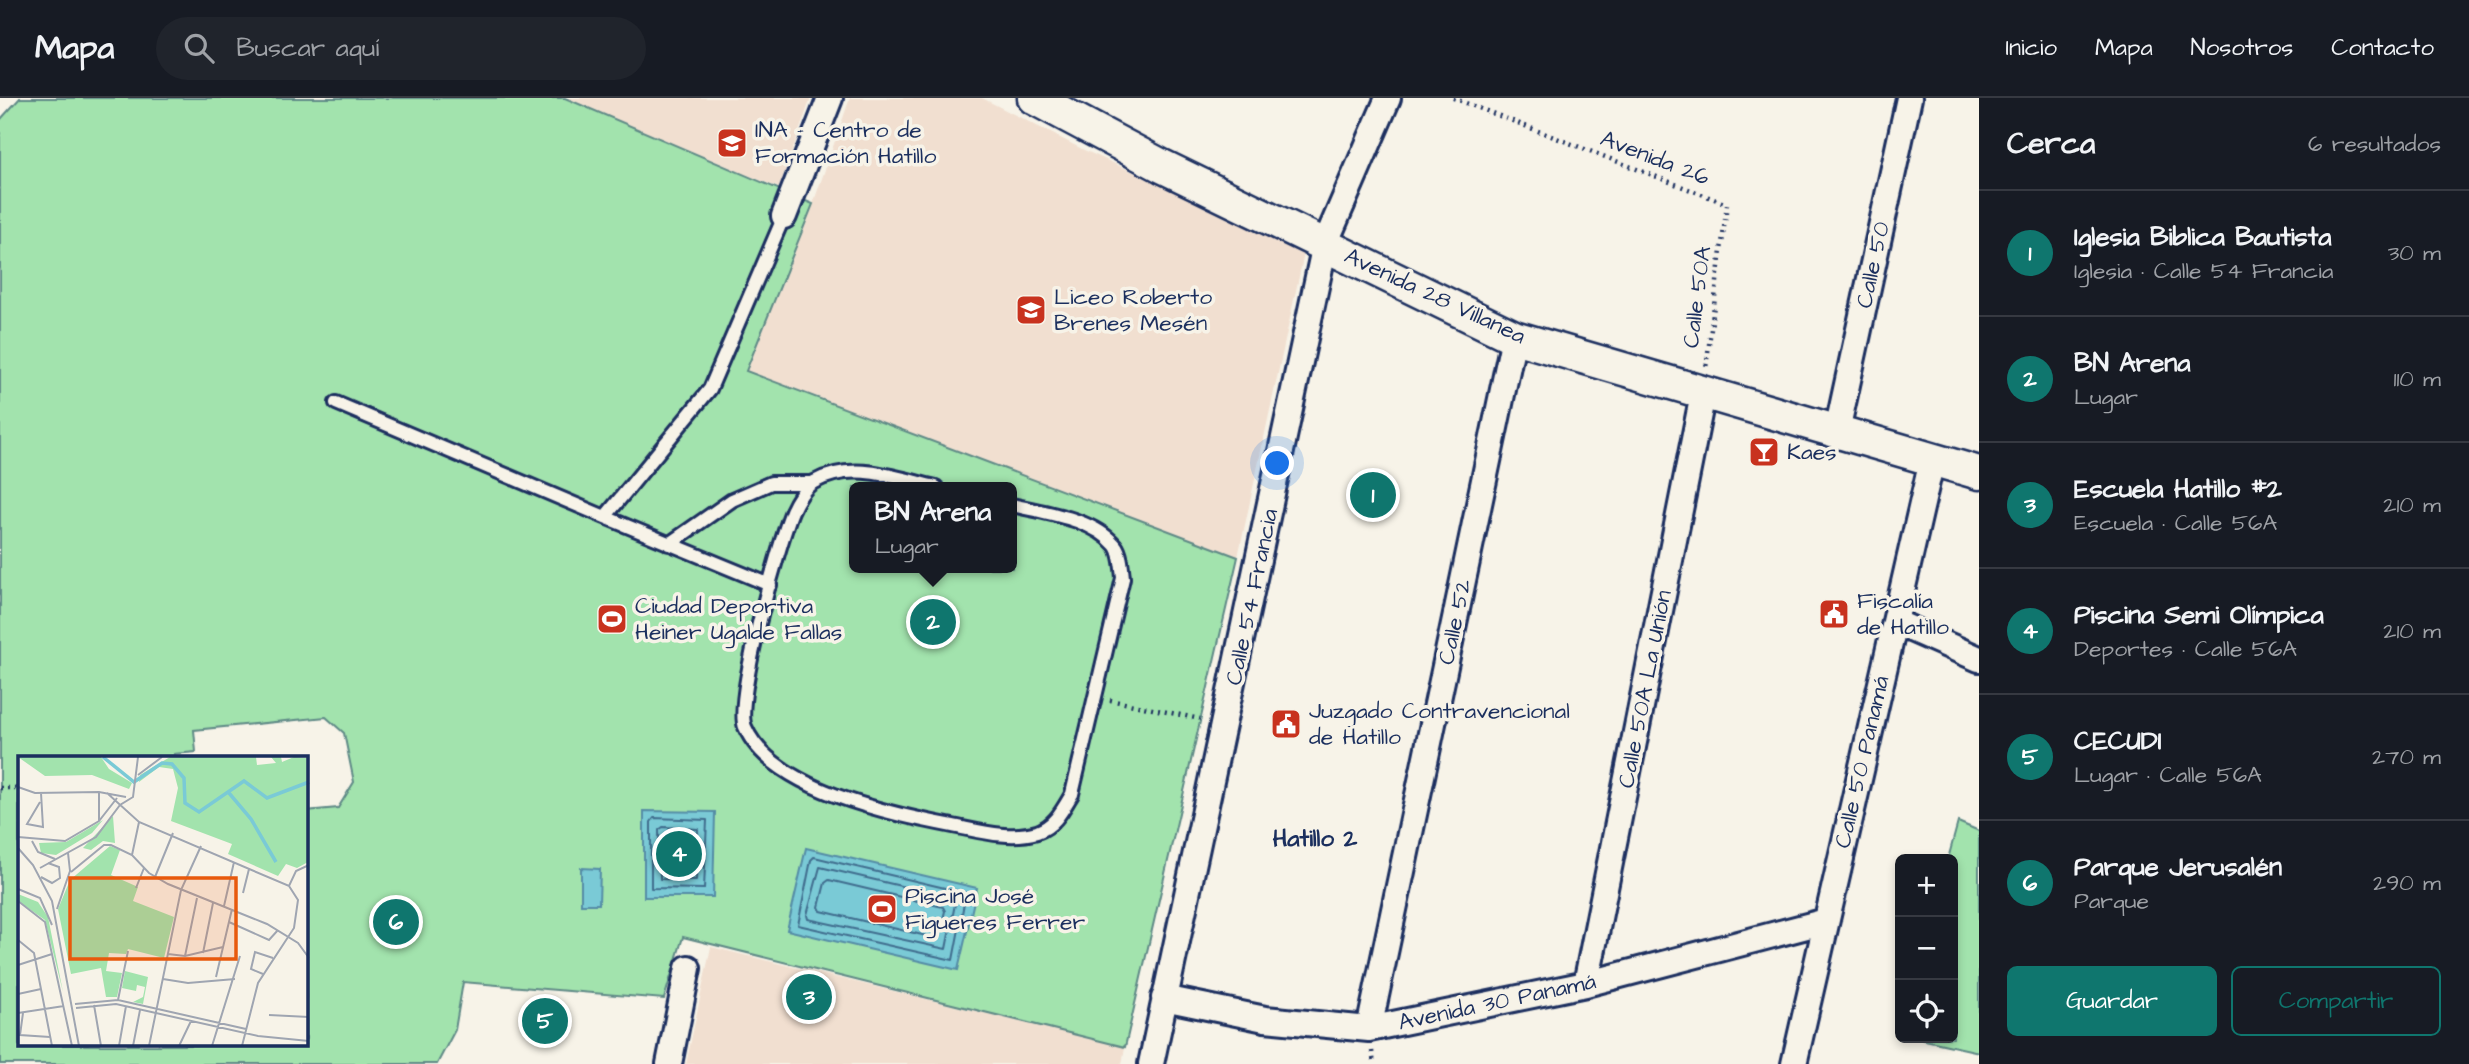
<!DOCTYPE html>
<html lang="es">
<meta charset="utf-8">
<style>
body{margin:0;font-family:"Architects Daughter",sans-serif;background:#20242c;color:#f1f3f6}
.controls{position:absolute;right:21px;bottom:21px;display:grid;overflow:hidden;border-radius:10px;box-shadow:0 4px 10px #0003}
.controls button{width:63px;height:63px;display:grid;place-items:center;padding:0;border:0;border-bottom:2px solid #363941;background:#171b24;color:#f1f3f6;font:35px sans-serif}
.you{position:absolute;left:1278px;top:366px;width:24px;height:24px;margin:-18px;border:5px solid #fff;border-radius:50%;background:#1a73e8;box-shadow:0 0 0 10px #1a73e833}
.badge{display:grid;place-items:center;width:46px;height:46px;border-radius:50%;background:#0f766e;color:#fff;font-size:23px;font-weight:700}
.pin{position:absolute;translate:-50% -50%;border:4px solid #fff;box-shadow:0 2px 7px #0006}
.popup{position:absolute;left:849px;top:384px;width:168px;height:91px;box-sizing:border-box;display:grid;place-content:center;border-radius:10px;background:#171b24;filter:drop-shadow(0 2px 5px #0005);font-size:23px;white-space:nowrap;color:#9ea1a6}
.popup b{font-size:26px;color:#f1f3f6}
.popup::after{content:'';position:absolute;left:50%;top:100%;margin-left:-14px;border:14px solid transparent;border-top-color:#171b24}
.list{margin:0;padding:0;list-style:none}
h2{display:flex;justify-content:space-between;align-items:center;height:91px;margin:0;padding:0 28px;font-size:30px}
h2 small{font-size:23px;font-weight:400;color:#9ea1a6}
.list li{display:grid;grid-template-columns:46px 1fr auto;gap:21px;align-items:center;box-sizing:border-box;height:126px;padding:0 28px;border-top:2px solid #363941}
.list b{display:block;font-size:26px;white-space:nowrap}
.list p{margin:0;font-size:23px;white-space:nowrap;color:#9ea1a6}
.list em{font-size:23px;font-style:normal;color:#9ea1a6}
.actions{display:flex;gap:14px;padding:21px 28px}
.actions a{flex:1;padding:16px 0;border:2px solid #0f766e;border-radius:10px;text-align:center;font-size:24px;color:#0f766e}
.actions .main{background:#0f766e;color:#fff}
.icon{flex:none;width:38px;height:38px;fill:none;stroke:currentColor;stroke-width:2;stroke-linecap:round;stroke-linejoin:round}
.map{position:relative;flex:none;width:1979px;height:966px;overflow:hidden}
header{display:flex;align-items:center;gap:42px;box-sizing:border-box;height:98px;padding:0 35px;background:#171b24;border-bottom:2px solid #363941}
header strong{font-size:33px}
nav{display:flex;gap:38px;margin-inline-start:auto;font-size:24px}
.search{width:490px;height:63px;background:#20242c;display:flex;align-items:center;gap:18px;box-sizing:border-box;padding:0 24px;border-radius:38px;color:#9ea1a6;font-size:26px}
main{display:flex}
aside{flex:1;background:#171b24}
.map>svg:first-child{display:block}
.built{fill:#f1dfd0}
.green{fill:#a2e3ad;stroke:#5e8986;stroke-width:2;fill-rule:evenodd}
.water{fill:#7acad6;stroke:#548ca6;stroke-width:2}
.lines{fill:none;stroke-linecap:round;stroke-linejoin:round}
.shore{stroke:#416d8e;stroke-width:2}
.service-casing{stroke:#1b2f5e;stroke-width:18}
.minor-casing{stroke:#1b2f5e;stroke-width:30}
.tertiary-casing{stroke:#1b2f5e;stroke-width:37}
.path{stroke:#1b2f5e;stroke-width:4.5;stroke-dasharray:2 5;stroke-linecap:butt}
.service{stroke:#f7f3e8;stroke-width:12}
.minor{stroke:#f7f3e8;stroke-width:24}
.tertiary{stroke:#f7f3e8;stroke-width:32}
.labels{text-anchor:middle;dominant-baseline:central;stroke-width:7;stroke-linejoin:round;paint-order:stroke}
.poi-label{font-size:23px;fill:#1b2f5e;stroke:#f7f3e8;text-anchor:start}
.street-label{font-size:23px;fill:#1b2f5e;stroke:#f7f3e8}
.neighbourhood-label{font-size:24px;font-weight:bold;fill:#1b2f5e;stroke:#f7f3e8}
.inset-river{fill:none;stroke:#7acad6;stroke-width:3.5}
.inset-road{fill:none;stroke:#9fa5b1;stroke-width:2}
.view{fill:#e8590c;fill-opacity:0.15;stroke:#e8590c;stroke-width:3.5}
.inset-edge{fill:none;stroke:#1b2f5e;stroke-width:3.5}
</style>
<header>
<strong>Mapa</strong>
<div class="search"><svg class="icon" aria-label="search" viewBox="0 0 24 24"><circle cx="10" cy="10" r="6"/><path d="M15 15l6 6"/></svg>Buscar aquí</div>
<nav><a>Inicio</a><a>Mapa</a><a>Nosotros</a><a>Contacto</a></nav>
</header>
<main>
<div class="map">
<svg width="1979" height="966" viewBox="0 0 1979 966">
<rect width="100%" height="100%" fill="#f7f3e8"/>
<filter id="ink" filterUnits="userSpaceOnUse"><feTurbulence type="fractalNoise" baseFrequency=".0143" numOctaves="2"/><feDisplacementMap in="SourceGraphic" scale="14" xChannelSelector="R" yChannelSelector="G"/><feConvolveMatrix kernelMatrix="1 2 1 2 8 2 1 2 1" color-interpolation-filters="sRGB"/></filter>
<g filter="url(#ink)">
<path class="built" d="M558,0H811L779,90Z
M850,0H982L1084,52L1305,151L1238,459L746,273L813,106Z
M711,849L1125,949L1122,966H686Z"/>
<path class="green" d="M20,0H565L813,106L746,273L1238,459L1125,949L683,839L664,901L463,884L455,932L437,966H0V22ZM854,389H1012V470H854ZM326,619L344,635L354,684L338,710L306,713V947H19V660H174V656L196,654L194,632Z
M1958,724L1979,733V954L1916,940H1953V761H1948Z"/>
<path class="water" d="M644,713L715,714L713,799H644Z
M806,750L977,790L958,872L787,832Z
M581,770L600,771L599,806H581Z"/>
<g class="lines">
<path class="shore" d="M654,720L707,722L704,791L651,790V724Z
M663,729L698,731L696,782L660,781L659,732Z
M673,740L688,742L685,772L670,770V743Z
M814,759L966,795L953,862L798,827L811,762Z
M820,769L956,801L946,851L808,821L807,817Z
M829,782L943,809L945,813L939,838L935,840L821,813L819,809L825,785Z"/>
<g class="service-casing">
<path id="service" d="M336,305L605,419L710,291L784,118
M936,389C896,380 853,362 814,384C805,388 796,404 792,413C779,445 734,603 745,629C772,692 892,716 953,728C979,733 1010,742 1037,734C1055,728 1063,711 1072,696L1123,480C1122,470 1121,454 1115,447C1092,420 1045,415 1012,407
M605,419L770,487
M669,446L732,402L771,385H810"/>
</g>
<g class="minor-casing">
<path id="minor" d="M784,118L830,0
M1837,333L1909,0
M1895,524L1979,561
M1586,886L1703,296
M1164,900L1265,921L1369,931L1586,886L1826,823
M1369,931L1514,239
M669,966L688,870
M1151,966L1325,146L1388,0
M1794,966L1932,362"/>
</g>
<g class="tertiary-casing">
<path id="tertiary" d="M1034,0L1162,68L1514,239L1979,375"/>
</g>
<path class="path" d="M1453,0L1727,106L1706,270
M1110,602L1200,621
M0,690H19
M1372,953L1374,966"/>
<use href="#service" class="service"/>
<use href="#minor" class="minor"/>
<use href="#tertiary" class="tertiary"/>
</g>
</g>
<defs>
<g id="university-square" transform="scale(1.575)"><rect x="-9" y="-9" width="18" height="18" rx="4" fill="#c8321e" stroke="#f7f3e8"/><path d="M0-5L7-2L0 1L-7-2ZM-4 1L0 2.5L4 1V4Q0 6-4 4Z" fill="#fff"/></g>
<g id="school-square" transform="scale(1.575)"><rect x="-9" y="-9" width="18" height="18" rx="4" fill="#c8321e" stroke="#f7f3e8"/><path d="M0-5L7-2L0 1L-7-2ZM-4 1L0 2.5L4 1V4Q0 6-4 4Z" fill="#fff"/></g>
<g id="bar-square" transform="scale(1.575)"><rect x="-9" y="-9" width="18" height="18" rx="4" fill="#c8321e" stroke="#f7f3e8"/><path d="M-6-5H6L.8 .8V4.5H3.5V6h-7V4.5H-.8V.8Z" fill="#fff"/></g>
<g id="civic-square" transform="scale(1.575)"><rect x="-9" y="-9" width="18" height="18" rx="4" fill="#c8321e" stroke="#f7f3e8"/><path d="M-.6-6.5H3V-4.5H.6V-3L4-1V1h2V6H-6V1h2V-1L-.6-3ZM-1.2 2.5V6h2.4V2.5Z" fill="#fff"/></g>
<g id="stadium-square" transform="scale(1.575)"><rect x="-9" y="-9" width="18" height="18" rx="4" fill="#c8321e" stroke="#f7f3e8"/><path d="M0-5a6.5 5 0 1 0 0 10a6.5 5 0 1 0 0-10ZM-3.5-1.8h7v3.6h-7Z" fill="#fff"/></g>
</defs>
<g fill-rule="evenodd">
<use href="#university-square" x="732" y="45"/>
<use href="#school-square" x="1031" y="212"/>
<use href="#bar-square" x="1764" y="354"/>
<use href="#civic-square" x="1834" y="516"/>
<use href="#stadium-square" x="612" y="521"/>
<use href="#civic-square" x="1286" y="626"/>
<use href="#stadium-square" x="882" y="811"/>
</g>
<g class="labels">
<g class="poi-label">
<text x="755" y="32">INA - Centro de<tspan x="755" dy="26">Formación Hatillo</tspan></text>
<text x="1054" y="199">Liceo Roberto<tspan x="1054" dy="26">Brenes Mesén</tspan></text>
<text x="1787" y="354">Kaes</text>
<text x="1857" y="503">Fiscalía<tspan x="1857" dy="26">de Hatillo</tspan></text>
<text x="635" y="508">Ciudad Deportiva<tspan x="635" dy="26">Heiner Ugalde Fallas</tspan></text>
<text x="1309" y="613">Juzgado Contravencional<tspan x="1309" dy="26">de Hatillo</tspan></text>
<text x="905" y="798">Piscina José<tspan x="905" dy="26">Figueres Ferrer</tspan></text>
</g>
<g class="street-label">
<text transform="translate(1655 60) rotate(21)">Avenida 26</text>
<text transform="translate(1873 167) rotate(-78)">Calle 50</text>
<text transform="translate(1435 198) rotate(25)">Avenida 28 Villanea</text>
<text transform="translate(1697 199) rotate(-83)">Calle 50A</text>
<text transform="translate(1252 499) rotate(-78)">Calle 54 Francia</text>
<text transform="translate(1455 524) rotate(-78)">Calle 52</text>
<text transform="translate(1645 591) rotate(-79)">Calle 50A La Unión</text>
<text transform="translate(1862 664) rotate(-77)">Calle 50 Panamá</text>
<text transform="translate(1497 904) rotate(-12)">Avenida 30 Panamá</text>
</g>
<g class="neighbourhood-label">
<text x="1315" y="741">Hatillo 2</text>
</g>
</g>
<g transform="translate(18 658)">
<rect width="290" height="290" fill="#f7f3e8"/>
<path d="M0,1H83L91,13L114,27L111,33L74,19L27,20ZM152,1H238L239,9L258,7L253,1H263L264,6L276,1L290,2V106L279,112L268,108L260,120L210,98L214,88L153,65L160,32L155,13L141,11L121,26L122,19ZM95,60L97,87L85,85L73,94L65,92ZM85,64L74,77L38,99L23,97L21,87L48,86ZM92,90L102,94L93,119L120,131L115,145L156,161L146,202L110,193L108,198L91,197L88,215L104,217L99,241H88L83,212L53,218L40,153L52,124ZM0,138L20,146L30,161L45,236L27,164L0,145ZM107,215L130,221L125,248L115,246L125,241L127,231L119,229L118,235L104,232Z" fill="#a2e3ad"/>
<path class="inset-river" d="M85,1L116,26L144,7L154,8L166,22L167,47L181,56L226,25L249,42L291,26M211,37L233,63L258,106"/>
<path class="inset-road" d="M120,19L144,1M0,31L17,37L81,36L108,41M81,36V65M89,37L121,66L271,130L278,115L291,109M22,46L9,68L25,71L23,37M0,81L47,85L81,65L99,42M14,85L20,96L37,103M0,92L15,109L34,145L61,290M114,99L121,66M22,112L78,81L102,49L115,41L120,1M53,116L86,89H93L114,99L131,117L150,128L249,168L280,187L291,202M23,121L34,127L42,122L41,111L30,107M137,121L155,77M118,132L126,112M0,133L22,142L34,169M225,137L231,113M0,145L27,166L54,290M206,150L216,106M39,153L52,115L50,97M211,166L251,184L260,174M0,184L16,197L34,290M185,197L195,147M150,198L167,200L205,191M167,200L179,142M0,209L34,198M245,218L233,213L237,196L255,202M198,221L214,153M145,223L170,227L217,223M0,238L23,233M100,244L110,195M57,248L100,244L228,273M76,249L83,290M58,252L98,248L240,280L291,285M0,257L46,250M5,257L2,279L32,281M251,259L291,261M101,290L108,250M115,290L122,254M131,290L163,134L183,90M161,290L173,265M194,290L222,200M224,290L240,227L276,172L280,144L271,130"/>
<path class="view" d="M52,122H218V203H52Z"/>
<rect width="290" height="290" class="inset-edge"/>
</g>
</svg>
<div class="controls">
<button>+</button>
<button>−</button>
<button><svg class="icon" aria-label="locate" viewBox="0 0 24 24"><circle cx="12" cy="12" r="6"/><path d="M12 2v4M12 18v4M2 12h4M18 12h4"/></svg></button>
</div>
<div class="you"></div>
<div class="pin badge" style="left:1373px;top:397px">1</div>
<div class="pin badge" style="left:933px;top:524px">2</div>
<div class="popup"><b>BN Arena</b>Lugar</div>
<div class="pin badge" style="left:809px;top:899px">3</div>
<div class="pin badge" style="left:679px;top:756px">4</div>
<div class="pin badge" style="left:545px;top:923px">5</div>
<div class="pin badge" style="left:396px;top:824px">6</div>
</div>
<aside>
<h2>Cerca<small>6 resultados</small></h2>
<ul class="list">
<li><span class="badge">1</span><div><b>Iglesia Biblica Bautista</b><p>Iglesia · Calle 54 Francia</p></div><em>30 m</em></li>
<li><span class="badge">2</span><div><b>BN Arena</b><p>Lugar</p></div><em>110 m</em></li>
<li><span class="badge">3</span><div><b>Escuela Hatillo #2</b><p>Escuela · Calle 56A</p></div><em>210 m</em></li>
<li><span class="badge">4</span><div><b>Piscina Semi Olímpica</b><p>Deportes · Calle 56A</p></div><em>210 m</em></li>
<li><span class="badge">5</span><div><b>CECUDI</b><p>Lugar · Calle 56A</p></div><em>270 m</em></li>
<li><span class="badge">6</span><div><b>Parque Jerusalén</b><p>Parque</p></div><em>290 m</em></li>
</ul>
<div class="actions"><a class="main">Guardar</a><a>Compartir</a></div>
</aside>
</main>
